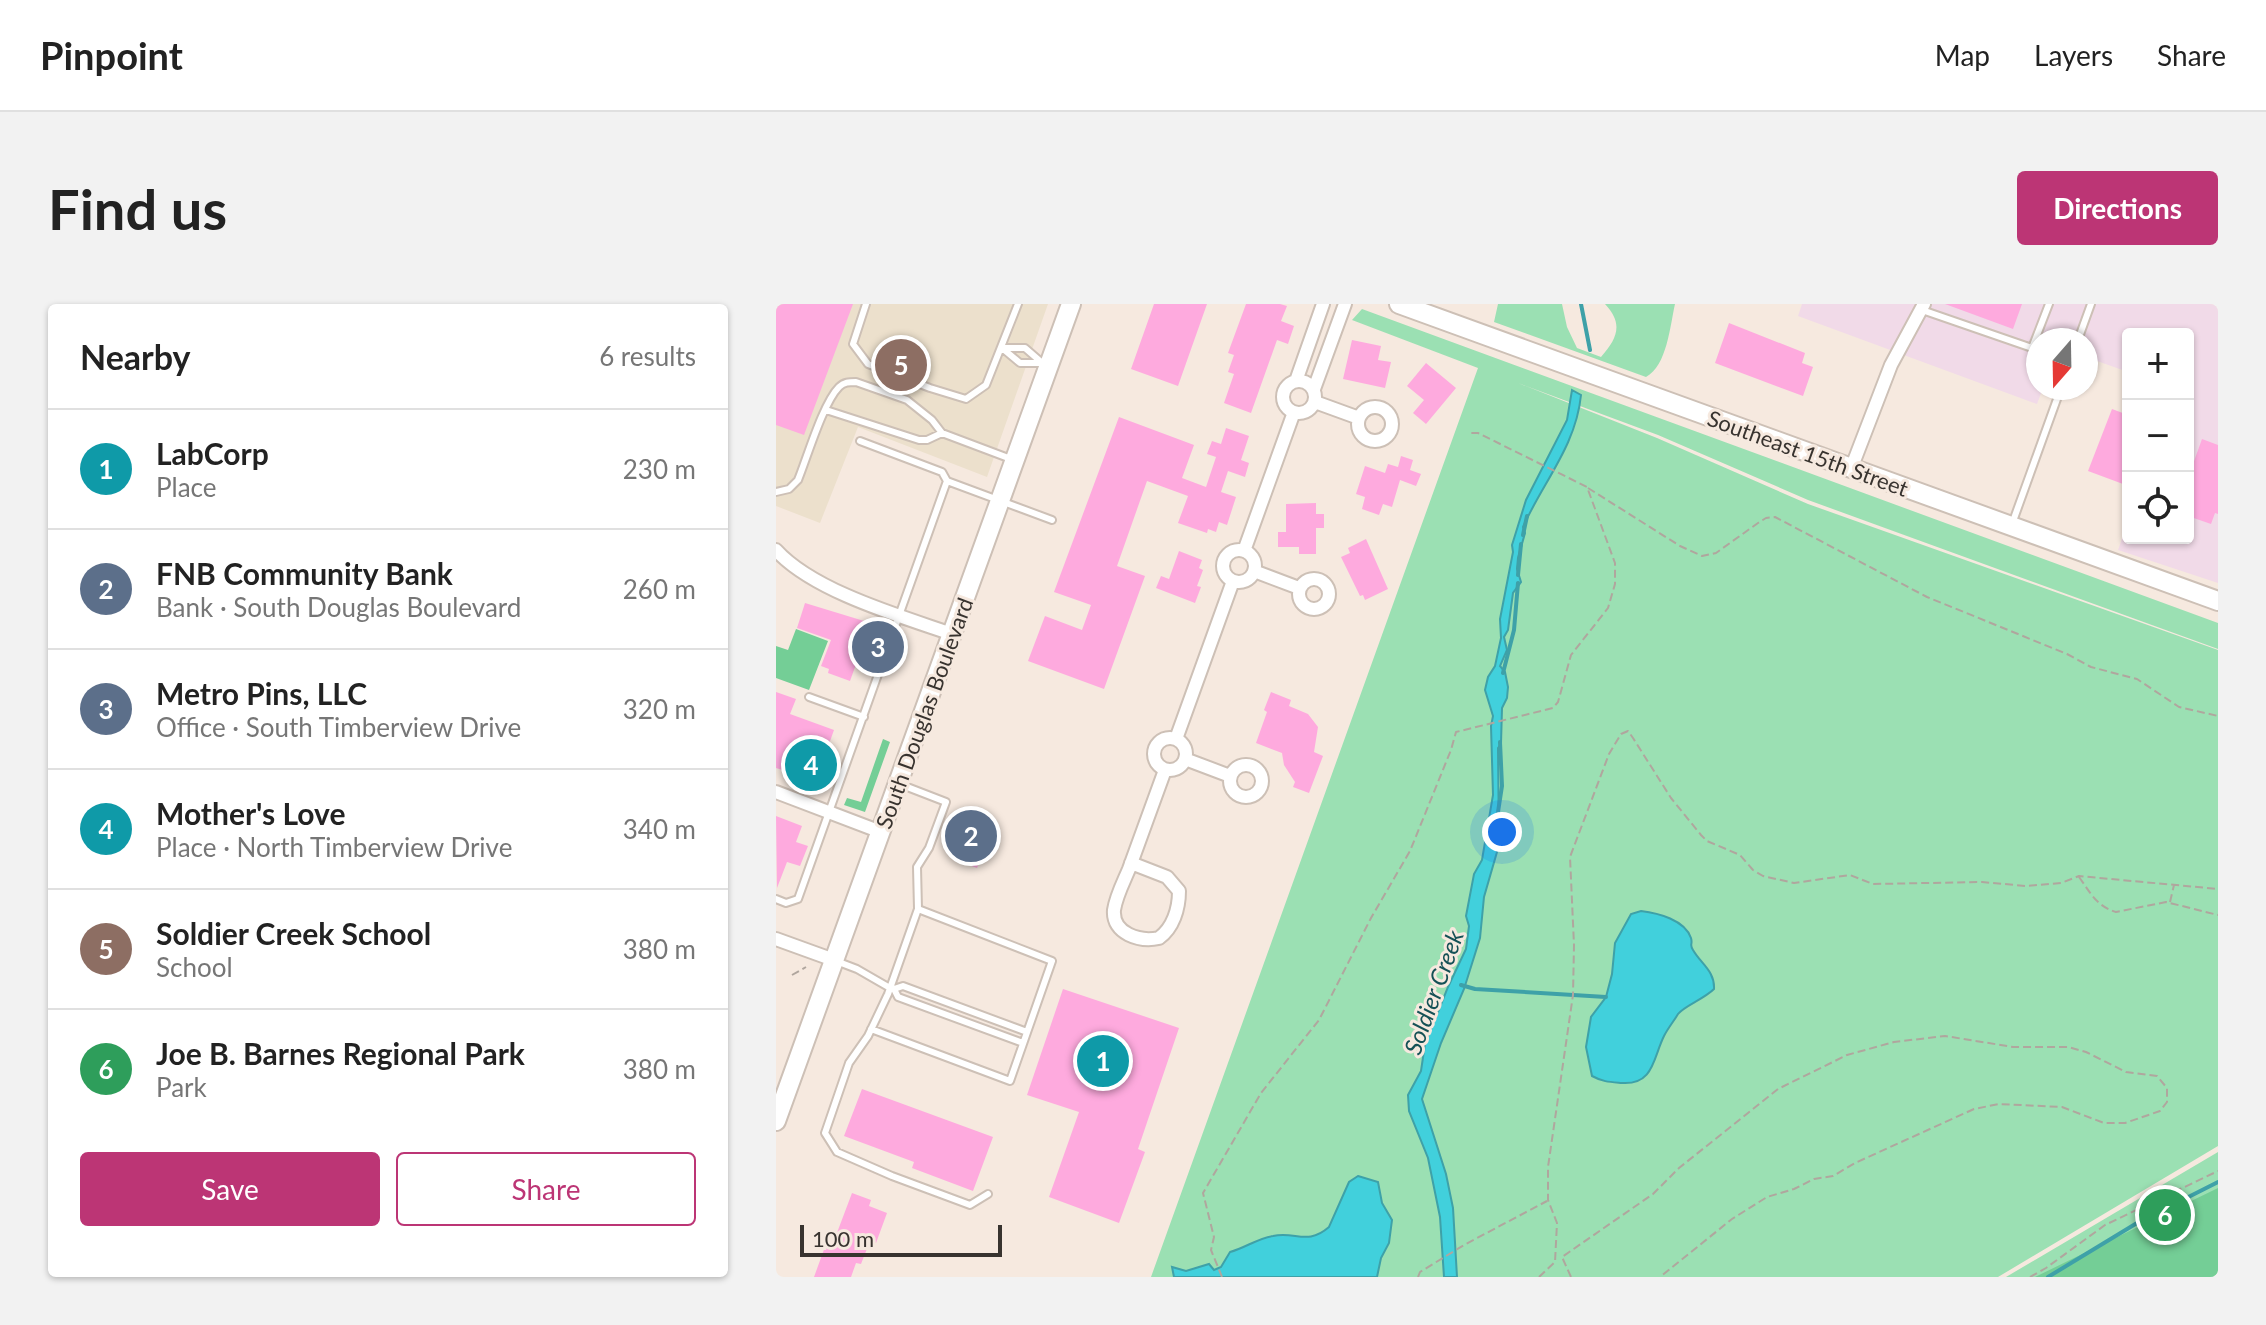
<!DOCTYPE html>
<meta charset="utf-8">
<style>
body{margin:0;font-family:Lato,sans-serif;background:#f2f2f2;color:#222}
.controls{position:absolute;right:24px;top:24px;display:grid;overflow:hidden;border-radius:8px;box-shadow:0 2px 6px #0004}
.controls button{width:72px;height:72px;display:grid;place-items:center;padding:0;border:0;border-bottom:2px solid #e0e0e0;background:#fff;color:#222;font:40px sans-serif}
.compass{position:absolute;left:1250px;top:24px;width:72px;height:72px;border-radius:50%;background:#fff;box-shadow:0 2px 6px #0004;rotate:200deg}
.scale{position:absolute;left:24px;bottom:20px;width:202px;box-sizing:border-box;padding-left:8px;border:4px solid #38332f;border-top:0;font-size:22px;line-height:28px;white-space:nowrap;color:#38332f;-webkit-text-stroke:6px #f6e9df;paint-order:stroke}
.you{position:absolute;left:726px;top:528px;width:28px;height:28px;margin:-20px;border:6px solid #fff;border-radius:50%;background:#1a73e8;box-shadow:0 0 0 12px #1a73e833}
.badge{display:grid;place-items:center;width:52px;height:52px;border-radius:50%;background:#bc3575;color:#fff;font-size:26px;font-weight:700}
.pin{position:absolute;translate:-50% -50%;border:4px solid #fff;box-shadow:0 2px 8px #0006}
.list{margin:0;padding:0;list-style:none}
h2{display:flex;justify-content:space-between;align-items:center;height:104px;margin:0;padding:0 32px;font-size:34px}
h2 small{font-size:26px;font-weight:400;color:#767676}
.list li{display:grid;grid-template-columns:52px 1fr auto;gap:24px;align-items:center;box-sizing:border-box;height:120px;padding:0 32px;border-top:2px solid #e0e0e0}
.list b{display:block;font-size:30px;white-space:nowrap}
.list p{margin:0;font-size:26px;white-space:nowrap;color:#767676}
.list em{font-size:26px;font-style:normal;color:#767676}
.actions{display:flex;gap:16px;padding:24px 32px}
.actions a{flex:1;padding:18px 0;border:2px solid #bc3575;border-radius:8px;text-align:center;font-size:28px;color:#bc3575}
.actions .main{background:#bc3575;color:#fff}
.icon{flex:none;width:44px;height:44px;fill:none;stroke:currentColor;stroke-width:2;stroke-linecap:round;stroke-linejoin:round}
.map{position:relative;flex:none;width:1442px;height:973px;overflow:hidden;border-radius:8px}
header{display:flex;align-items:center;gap:48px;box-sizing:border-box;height:112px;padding:0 40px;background:#fff;border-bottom:2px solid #e0e0e0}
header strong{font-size:38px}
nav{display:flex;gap:44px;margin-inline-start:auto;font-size:28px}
.intro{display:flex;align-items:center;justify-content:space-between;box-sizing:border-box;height:192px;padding:0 48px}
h1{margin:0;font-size:56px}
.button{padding:20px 36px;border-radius:8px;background:#bc3575;color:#fff;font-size:28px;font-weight:700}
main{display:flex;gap:48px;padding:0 48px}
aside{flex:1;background:#fff;border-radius:8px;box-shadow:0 2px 6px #0004}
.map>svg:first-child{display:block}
.industrial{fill:#f1dae8}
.education{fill:#ece0cc}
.green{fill:#9be0b3}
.forest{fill:#74ce96}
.water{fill:#41d0dc;stroke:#3ea1a8;stroke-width:2}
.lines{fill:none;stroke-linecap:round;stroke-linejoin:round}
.stream{stroke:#3ea1a8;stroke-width:4}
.building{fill:#feaade}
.lane-casing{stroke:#cdc0b6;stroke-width:10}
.street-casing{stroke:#cdc0b6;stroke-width:16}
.secondary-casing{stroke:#cdc0b6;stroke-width:22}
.path{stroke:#b0a69e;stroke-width:2;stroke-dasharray:8 4;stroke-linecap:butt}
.lane{stroke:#fff;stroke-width:6}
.street{stroke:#fff;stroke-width:12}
.secondary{stroke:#fff;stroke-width:18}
.labels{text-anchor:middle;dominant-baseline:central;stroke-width:6;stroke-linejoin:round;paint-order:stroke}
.street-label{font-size:22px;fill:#38332f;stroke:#f6e9df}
.water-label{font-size:24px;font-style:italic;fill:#155156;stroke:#f6e9df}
</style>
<header>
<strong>Pinpoint</strong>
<nav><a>Map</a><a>Layers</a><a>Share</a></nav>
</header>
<div class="intro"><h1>Find us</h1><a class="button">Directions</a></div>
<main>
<aside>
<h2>Nearby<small>6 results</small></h2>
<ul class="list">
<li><span class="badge" style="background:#0f9aa8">1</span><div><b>LabCorp</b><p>Place</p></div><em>230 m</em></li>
<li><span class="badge" style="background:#5c6f8a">2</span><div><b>FNB Community Bank</b><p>Bank · South Douglas Boulevard</p></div><em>260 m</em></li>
<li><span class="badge" style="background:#5c6f8a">3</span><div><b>Metro Pins, LLC</b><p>Office · South Timberview Drive</p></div><em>320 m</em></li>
<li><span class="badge" style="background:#0f9aa8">4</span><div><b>Mother's Love</b><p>Place · North Timberview Drive</p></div><em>340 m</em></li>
<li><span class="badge" style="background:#8d6e63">5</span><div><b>Soldier Creek School</b><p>School</p></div><em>380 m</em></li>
<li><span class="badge" style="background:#2e9e5b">6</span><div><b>Joe B. Barnes Regional Park</b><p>Park</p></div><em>380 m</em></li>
</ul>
<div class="actions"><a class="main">Save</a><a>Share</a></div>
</aside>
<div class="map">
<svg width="1442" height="973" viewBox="0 0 1442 973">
<rect width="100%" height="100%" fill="#f6e9df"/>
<path class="industrial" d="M1026,0H1442V279L1342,246L1352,218V234H1412V30H1352V68L1310,53V36H1262V84H1267L1261,100L1022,12Z"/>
<path class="education" d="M0,0H272L211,173L82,123L44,219L0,202Z"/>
<path class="green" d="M722,0H786L791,23L801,44L825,53C841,35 848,20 829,0H899C894,22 891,62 870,73L718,18Z
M586,5L1442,319V345L1032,196L882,131L742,79L881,134L1032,200L1442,346V842L1222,973H375L702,64L576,16Z
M1442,848V973H1230Z"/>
<path class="forest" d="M20,325L52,337L33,386L0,374V342L12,346Z
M107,435L114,438L89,508L68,501L71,494L85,498Z
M1442,884V973H1259Z"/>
<path class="water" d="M796,86L805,91C800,142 767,178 747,223L749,229L742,254L741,265L745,278L737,289L732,326L728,333L731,346L724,362L729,368L732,383L731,394L726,404L725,440L722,444L723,541L708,593L704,634L688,685L665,739L646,795L670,870L677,904L681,973H668L664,913L652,854L633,807L632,791L645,767L649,740L672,683L690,645L693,622L690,612L698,570L706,556L717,491L715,422L717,412L709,386L712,373L719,362L725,334L724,315L737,248L736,241L750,196L791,116Z
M865,607C882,609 909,616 915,634C917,641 913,640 917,646C925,660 939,667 938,685C928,695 908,702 902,710C898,717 892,724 888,732C877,754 878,781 846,779C834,778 827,778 816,772L810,743L815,713L830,693L836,670L839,639L855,610Z
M582,872L602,878L606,899L616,916L613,939L605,954L601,973H398L396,963L410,967L433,960L438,966L445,963L454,948C469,944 482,934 497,932C520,927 531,942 553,923L573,878Z"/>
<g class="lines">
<path class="stream" d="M805,0L814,46
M747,231L751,212
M742,271L745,240
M727,369L738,326L742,279
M722,508L726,482L724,438
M685,681L699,685L830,693
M1272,973L1361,919L1442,878"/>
</g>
<path class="building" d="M0,0H77L28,131L0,121Z
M378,0H431L402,82L355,65Z
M470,0H504L511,2L505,17L518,22L512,40L501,36L475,109L448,99L458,70L452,68L458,51L452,49Z
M1169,0H1246L1237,25Z
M953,19L1029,49L1026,59L1037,63L1027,92L939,59Z
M576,36L605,42L602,56L615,58L609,84L567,75Z
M650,59L680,84L650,120L637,109L648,96L631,82Z
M1336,105L1352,111V166L1347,180L1312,167Z
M343,113L418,141L406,174L430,183L440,153L431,150L436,137L445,140L450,124L473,132L465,156L473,159L469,173L452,167L445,188L460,193L451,221L443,218L440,228L432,225L431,229L402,219L412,192L371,177L341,262L369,272L328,385L252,357L269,312L306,326L315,301L278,288Z
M1426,135L1442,141V210L1439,209L1435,220L1412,212V174Z
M625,152L637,156L634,166L645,170L640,182L624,176L616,203L607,200L603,211L586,205L589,193L580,190L589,162L609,169L612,160L622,163Z
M540,199V210H548V224H540V250H523V243H502V228H510V200Z
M590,235L612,285L589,296L587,291L584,292L565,253L574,249L572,244Z
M403,247L426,256L423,264L427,266L421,282L425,283L419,299L380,284L385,272L393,275Z
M29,299L88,317L86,322L93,324L74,377L52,369L53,365L45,362L55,336L21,324Z
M0,388L20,395L14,410L58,426L49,451L47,450L36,477L33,476L31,480L17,475L19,470L0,464Z
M495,388L515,396L513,402L532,410L542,423L538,448L547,452L533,489L517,483L519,478L508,461L506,449L480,439L491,408L488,406Z
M0,512L26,522L20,538L32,542L24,562L11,558L1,584Z
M196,512L208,517L203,531L212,535L201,564L177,555Z
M287,685L403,724L362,845L369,848L343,919L273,893L303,808L251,791Z
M86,785L217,833L197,887L136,864L138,858L68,832Z
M76,889L95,896L93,902L111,909L100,939L94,937L85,960L80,959L75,973H38L50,940L56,942Z"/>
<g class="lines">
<g class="lane-casing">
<path id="lane" d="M90,0L77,40L92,60L154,84L190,95L210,81L242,0
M1146,6L1256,44L1273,0
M1302,36L1315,0
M226,44L244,59H270
M228,44H249L264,57
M50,106L143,136H151L166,129
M84,137L166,168L171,177L276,216
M0,188L13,185L22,176C31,154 47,99 63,83C68,78 73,78 80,78L131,96L156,116L166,129L235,155
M1236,220L1285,84
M33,393L88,413
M126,481L170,498L153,544L141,563L142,605
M0,595L10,599L22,595L171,177
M60,657L81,665L114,684
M118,685L122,693L247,739
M118,685L127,682L251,728
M95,725L234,777L276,657L142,605L112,690L92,732L73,759L49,829L61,848L116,872L194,901L212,890"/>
</g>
<g class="street-casing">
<path id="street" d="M507 93a16 16 0 1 1 32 0a16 16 0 1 1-32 0Z
M520,77L547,0
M538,85L569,0
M539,98L583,114
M582 120a17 17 0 1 1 34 0a17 17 0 1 1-34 0Z
M1075,165L1115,61L1148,0
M447 262a16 16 0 1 1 32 0a16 16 0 1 1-32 0Z
M0,246C37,287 124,312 176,330
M468,247L518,108
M478,267L523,284
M523 290a15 15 0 1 1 30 0a15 15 0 1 1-30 0Z
M378 450a16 16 0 1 1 32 0a16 16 0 1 1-32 0Z
M400,435L457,277
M409,455L454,472
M454 477a16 16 0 1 1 32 0a16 16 0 1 1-32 0Z
M0,488L105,528
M355,559L391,573L403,587C403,605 397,624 383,634C364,638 336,630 338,606C340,592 348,577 353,565C365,532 377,499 389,466
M0,635L58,656"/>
</g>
<g class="secondary-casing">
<path id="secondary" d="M623,0L1442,297
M0,817L295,0"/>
</g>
<path class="path" d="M812,184L904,242L926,252L940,249L982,219L990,214L999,213L1151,293L1291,350L1315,363L1361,375L1403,403L1442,412
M1303,573C1314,588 1320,602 1340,608L1390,598L1442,611
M1394,598L1398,581
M16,671L30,663
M446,973L435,946L438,933L427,889L485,789L543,716L595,614L634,547L675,446L680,428L777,404L782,398L795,351L832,304L839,280V259L811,183L702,129H692
M642,973L644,968L688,941L771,897
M763,973L779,958L781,919L772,896V863L797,691L798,641L794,553L833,450L845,430L852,427L857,434L895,494L925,531L931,537L964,551L977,566L987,572L1018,579L1074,571L1097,580L1206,578L1250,582L1285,579L1303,572L1442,585
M795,973L786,953L877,890L903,864L1002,785L1071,751L1118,738L1169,732L1237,743H1292L1310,748L1350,768L1381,772L1391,784V798L1384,807L1349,819H1328L1286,803L1223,800L1198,805L1079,859L1057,872L1038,875L1018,885L991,893L956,915L884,973
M1254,973L1270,964L1329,921L1442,867"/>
<use href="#lane" class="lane"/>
<use href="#street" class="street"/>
<use href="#secondary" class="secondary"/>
</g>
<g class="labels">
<g class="street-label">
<text transform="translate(1032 149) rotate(20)">Southeast 15th Street</text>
<text transform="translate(148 409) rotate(-70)">South Douglas Boulevard</text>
</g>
<g class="water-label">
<text transform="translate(657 688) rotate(-70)">Soldier Creek</text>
</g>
</g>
</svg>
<div class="controls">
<button>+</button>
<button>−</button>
<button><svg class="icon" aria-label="locate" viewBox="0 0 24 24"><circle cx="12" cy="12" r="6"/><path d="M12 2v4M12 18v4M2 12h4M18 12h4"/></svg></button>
</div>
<svg class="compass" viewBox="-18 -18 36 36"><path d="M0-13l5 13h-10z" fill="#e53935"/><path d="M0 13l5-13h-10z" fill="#767676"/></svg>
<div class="scale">100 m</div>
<div class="you"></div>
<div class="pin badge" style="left:327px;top:757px;background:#0f9aa8">1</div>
<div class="pin badge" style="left:195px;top:532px;background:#5c6f8a">2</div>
<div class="pin badge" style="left:102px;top:343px;background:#5c6f8a">3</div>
<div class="pin badge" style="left:35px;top:461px;background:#0f9aa8">4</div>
<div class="pin badge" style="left:125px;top:61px;background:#8d6e63">5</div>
<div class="pin badge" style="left:1389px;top:911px;background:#2e9e5b">6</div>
</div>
</main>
